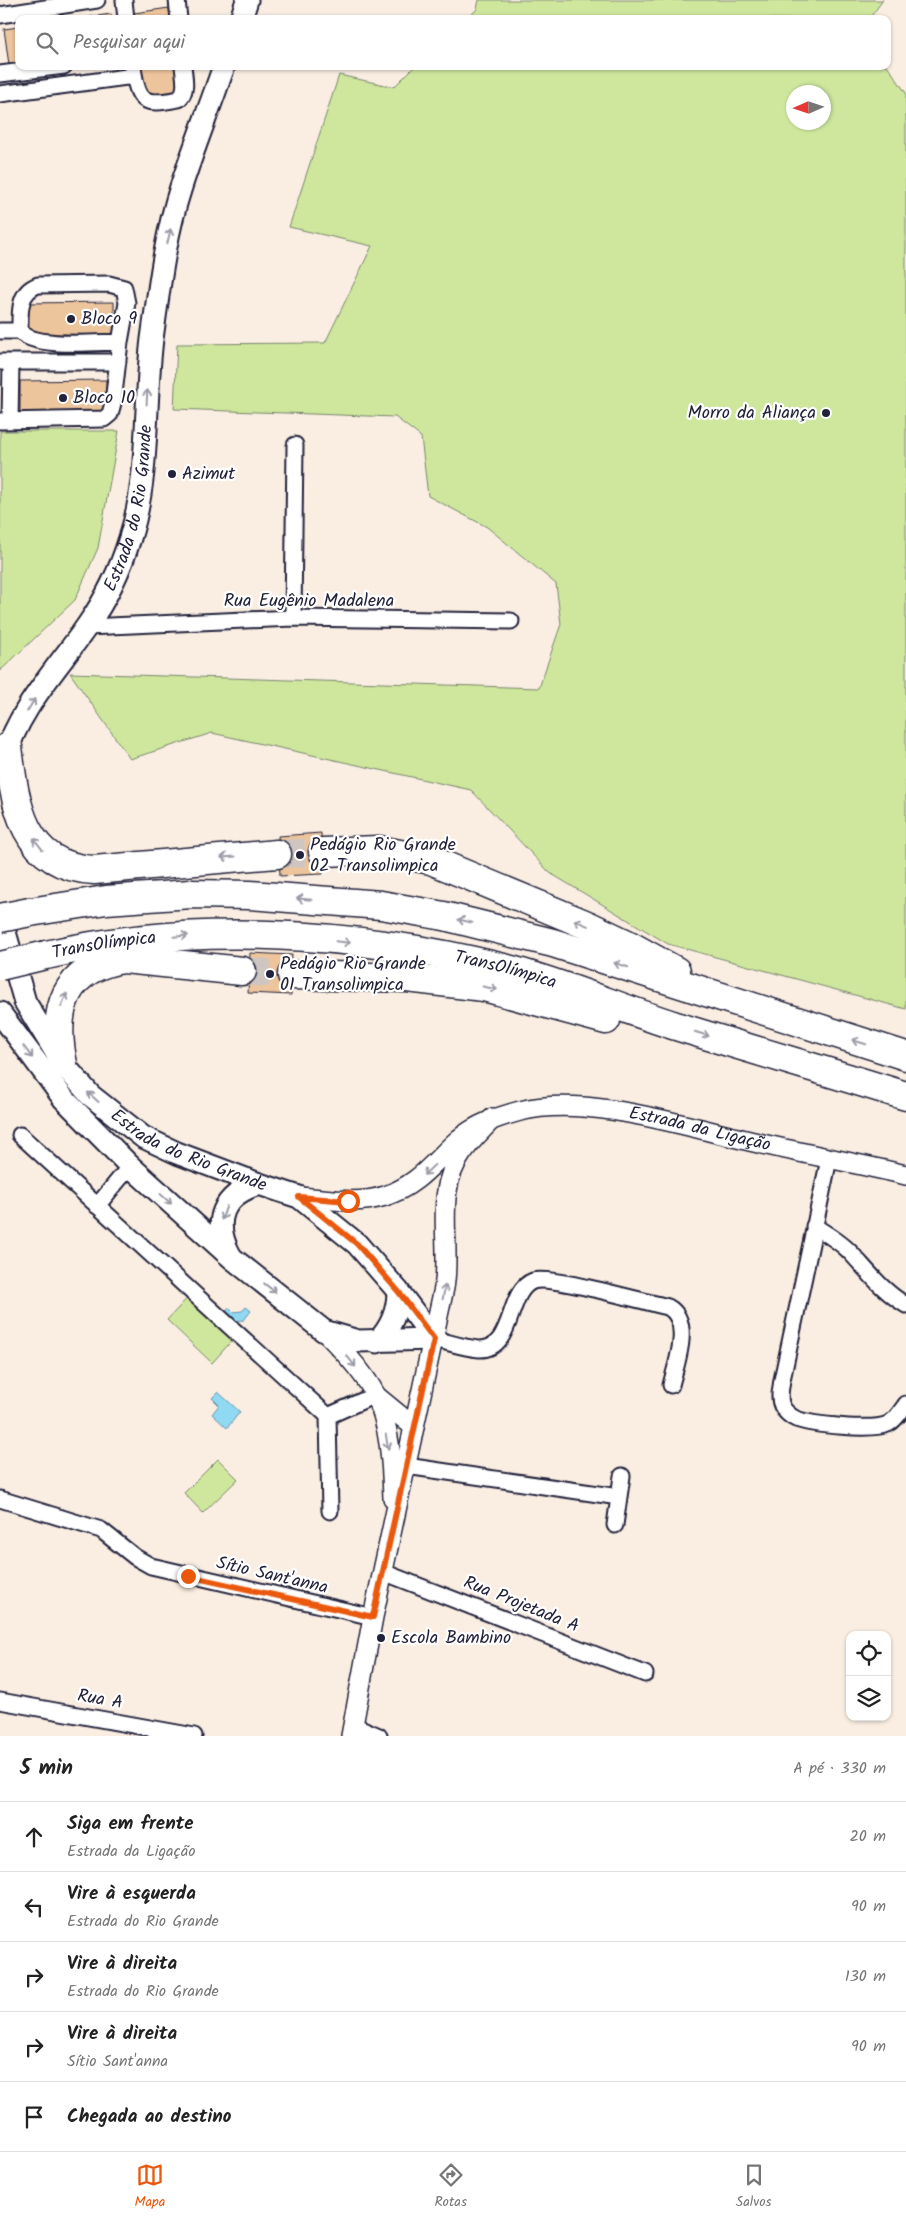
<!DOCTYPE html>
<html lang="pt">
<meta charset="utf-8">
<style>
body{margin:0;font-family:Kalam,sans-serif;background:#f2f2f2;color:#222}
.controls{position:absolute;right:15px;bottom:15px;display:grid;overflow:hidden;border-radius:10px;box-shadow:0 1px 4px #0004}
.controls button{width:45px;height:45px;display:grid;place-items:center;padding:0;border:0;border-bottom:1px solid #e0e0e0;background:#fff;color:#222;font:25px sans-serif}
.compass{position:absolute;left:786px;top:85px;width:45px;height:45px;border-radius:50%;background:#fff;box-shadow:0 1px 4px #0004;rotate:267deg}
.stop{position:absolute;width:15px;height:15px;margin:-11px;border:4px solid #ea580c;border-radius:50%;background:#fff}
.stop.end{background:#ea580c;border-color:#fff;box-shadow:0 1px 5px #0008}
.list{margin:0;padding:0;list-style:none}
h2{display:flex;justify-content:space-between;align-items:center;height:65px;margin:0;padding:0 20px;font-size:21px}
h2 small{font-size:16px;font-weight:400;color:#767676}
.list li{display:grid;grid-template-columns:32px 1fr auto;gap:15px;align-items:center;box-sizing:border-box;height:70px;padding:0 20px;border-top:1px solid #e0e0e0}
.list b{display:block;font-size:19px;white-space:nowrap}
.list p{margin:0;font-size:16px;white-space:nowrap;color:#767676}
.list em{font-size:16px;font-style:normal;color:#767676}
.icon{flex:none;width:28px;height:28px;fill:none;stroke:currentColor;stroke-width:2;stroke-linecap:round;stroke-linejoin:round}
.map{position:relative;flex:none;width:906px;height:1736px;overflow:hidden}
.search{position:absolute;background:#fff;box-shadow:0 1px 4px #0004;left:15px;right:15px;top:15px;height:55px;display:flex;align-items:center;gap:12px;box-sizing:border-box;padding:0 18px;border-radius:10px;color:#767676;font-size:19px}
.sheet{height:415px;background:#fff}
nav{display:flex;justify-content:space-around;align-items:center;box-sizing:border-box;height:70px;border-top:1px solid #e0e0e0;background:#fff;font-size:14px;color:#767676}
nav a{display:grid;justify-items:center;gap:2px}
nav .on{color:#ea580c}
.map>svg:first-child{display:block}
.green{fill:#cee79d;stroke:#78846c;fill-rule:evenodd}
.water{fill:#90d9f2;stroke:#6490a9}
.building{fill:#edc59d;stroke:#22223b}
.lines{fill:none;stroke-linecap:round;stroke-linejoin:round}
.motorway-tunnel{stroke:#cfc5c1;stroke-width:28;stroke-dasharray:28 14;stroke-linecap:butt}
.minor-casing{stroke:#22223b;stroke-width:19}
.tertiary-casing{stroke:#22223b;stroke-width:22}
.secondary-casing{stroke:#22223b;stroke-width:25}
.motorway-casing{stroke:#22223b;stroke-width:31}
.minor{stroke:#fff;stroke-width:15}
.tertiary{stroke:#fff;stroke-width:19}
.secondary{stroke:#fff;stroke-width:21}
.motorway{stroke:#fff;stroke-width:28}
.motorway-bridge-casing{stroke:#22223b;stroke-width:31;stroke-linecap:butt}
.motorway-bridge{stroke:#fff;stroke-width:28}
.oneway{stroke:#9c9ca7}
.route{stroke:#ea580c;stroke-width:6}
.poi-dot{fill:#22223b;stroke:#fff;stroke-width:2}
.labels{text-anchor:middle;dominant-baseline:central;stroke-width:4.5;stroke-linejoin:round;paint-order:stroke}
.poi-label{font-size:18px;fill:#22223b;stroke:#fff;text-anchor:start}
.street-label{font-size:18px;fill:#22223b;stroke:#fff}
</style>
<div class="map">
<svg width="906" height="1736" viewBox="0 0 906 1736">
<rect width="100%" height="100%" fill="#faeee2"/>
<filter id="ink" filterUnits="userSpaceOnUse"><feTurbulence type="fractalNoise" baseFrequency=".02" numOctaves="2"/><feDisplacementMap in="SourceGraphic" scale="10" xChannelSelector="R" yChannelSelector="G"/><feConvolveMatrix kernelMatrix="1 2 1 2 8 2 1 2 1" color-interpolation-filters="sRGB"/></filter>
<g filter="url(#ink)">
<path class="green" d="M479,0H883L869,19H467L477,9Z
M887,65L906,93V1009L668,944L550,873L471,790L212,733L130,759L70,673L539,688L561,624L556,584L487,527L428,496L421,437L395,417L174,409L177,344L325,343L372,246L289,227L339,75L394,87L415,66ZM824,92V122H794V92Z
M0,431H119L98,548L75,600L0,671Z
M191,1294L236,1336L212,1363L167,1320Z
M218,1459L238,1479L203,1513L184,1493Z"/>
<path class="water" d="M246,1307L251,1311L244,1320L232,1321L224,1314L229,1308L233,1312L242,1311Z
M218,1392L240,1412L227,1428L212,1414L219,1405L212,1398Z"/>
<path class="building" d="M169,8L170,19H135L134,13Z
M111,14L112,19H78Z
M19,27V63L9,65L4,29Z
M141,66H176L180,94L144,99Z
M114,302V335L29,334L27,303Z
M106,380L107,416H20V381Z
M321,833L323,874L280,876L278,836Z
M250,953L292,955L291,995L248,993Z"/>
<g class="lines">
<path class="motorway-tunnel" d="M277,854L323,852
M242,971L292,975"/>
<g class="minor-casing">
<path id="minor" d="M124,0L126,19
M177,0L179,19
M0,15L97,0
M133,67C138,103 143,106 179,99C188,91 184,77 183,66
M0,74L64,66
M0,94L134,76
M0,331H20
M0,362H118
M0,421L104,419L110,414L113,403L120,342L127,303L124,288L109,284L38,285C18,292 20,313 20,331C33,349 98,342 120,342
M10,421L11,362
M293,618L295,445
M87,627L293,618L511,621
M20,1135L328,1416L330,1511
M829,1159L782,1380C781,1388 778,1398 782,1406C784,1411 791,1417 796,1419C812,1425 873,1431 888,1424C896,1420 901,1411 906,1404
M97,1206L130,1166
M814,1226C827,1234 839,1241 849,1251C868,1271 882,1291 906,1305
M434,1339C448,1342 464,1348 479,1349C515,1350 506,1291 533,1281C550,1275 645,1302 668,1307C693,1321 676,1364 671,1385
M328,1416L375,1395
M406,1466L619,1497
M0,1499L101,1530L135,1557L151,1566L373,1617
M615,1525L622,1476
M383,1572L645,1674
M0,1701L194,1736
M353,1725L379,1736"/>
</g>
<g class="tertiary-casing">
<g id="tertiary">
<path id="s1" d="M299,1197C327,1199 357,1205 385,1196C419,1185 434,1161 459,1139C477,1124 498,1117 520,1111C587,1094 687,1127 754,1142C805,1154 856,1163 906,1175"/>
<path d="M324,1331C342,1349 363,1371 375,1394C390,1424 392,1465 393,1498"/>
<path d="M375,1395L414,1427"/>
<path d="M351,1736L373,1617L444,1288C452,1243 433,1193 462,1153C471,1140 483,1129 493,1118"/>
</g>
</g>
<g class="secondary-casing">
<g id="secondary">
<path d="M241,19L247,0"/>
<path id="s2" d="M4,760C18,709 58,668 87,626C107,598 120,571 130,538C150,475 144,405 152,339C159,289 165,236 181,187C194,147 210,107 224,66"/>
<path id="s3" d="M0,915L25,1002L63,1064L90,1095L143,1137L177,1153L259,1184L299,1197L357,1244L398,1291L434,1339"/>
<path d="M0,1013L64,1099L130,1166L232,1258L324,1331L358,1341L434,1339"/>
<path d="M230,1255C212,1221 222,1195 259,1184"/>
<path d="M377,1342C391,1328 398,1311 398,1291"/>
</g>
</g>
<g class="motorway-casing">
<g id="motorway">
<path d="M8,747C15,806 23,866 94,870L277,854"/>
<path d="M323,852L379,850L431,860L587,925L629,945L676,971"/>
<path d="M30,912L106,900L191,894L250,895L381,905L444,916L553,943L906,1056"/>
<path id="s4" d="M46,955C193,921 358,932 504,968C563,983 619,1008 676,1026C753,1050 830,1072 906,1096"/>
<path d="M292,975L407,978L484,987L606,1020"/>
<path d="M63,1064C52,1010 63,968 124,959L242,971"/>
</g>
</g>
<use href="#minor" class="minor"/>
<use href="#tertiary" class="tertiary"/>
<use href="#secondary" class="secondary"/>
<use href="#motorway" class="motorway"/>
<g class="motorway-bridge-casing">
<path id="motorway-bridge" d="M0,918L30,912
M0,966L46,955"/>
</g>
<use href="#motorway-bridge" class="motorway-bridge"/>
</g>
<defs><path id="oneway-shaft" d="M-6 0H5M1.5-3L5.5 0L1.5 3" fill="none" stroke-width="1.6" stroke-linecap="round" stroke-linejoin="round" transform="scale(1.25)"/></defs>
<g class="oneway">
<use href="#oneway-shaft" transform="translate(169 236) rotate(-77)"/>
<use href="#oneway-shaft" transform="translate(147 397) rotate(-87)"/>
<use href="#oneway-shaft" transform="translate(31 705) rotate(-59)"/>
<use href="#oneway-shaft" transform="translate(38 844) rotate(-128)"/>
<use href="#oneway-shaft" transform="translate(228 857) rotate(176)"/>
<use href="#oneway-shaft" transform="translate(304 899) rotate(-175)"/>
<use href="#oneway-shaft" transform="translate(465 921) rotate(-167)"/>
<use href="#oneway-shaft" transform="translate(581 923) rotate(-157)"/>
<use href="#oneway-shaft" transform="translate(181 936) rotate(-5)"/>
<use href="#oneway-shaft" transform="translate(343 942) rotate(6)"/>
<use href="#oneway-shaft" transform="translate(621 965) rotate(-162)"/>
<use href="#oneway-shaft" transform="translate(490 988) rotate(12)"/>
<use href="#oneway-shaft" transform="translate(64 1000) rotate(-67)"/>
<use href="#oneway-shaft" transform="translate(702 1034) rotate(17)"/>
<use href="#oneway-shaft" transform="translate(859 1042) rotate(-163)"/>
<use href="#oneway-shaft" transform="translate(28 1052) rotate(52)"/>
<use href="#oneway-shaft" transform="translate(93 1097) rotate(-138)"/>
<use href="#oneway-shaft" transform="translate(429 1170) rotate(137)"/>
<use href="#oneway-shaft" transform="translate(166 1199) rotate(42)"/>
<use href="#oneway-shaft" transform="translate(224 1213) rotate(110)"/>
<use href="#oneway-shaft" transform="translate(270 1288) rotate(38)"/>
<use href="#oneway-shaft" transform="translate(444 1292) rotate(-79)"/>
<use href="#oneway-shaft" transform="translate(351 1361) rotate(52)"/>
<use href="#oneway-shaft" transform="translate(387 1442) rotate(81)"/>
</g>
</g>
<g class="lines" filter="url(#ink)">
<path class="route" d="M188,1576L373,1617L434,1339L398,1291L357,1244L299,1197L348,1201"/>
</g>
<g class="poi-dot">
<circle cx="71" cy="319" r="5"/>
<circle cx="63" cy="398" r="5"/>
<circle cx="826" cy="413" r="5"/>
<circle cx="172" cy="474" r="5"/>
<circle cx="300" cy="855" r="5"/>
<circle cx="270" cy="974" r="5"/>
<circle cx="381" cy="1638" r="5"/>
</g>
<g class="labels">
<g class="poi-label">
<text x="81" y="319">Bloco 9</text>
<text x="73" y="398">Bloco 10</text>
<text x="816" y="413" text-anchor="end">Morro da Aliança</text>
<text x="182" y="474">Azimut</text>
<text x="310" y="845">Pedágio Rio Grande<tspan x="310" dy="21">02 Transolimpica</tspan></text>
<text x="280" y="964">Pedágio Rio Grande<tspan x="280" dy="21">01 Transolimpica</tspan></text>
<text x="391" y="1638">Escola Bambino</text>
</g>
<g class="street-label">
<text stroke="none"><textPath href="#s2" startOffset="286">Estrada do Rio Grande</textPath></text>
<text x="309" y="601">Rua Eugênio Madalena</text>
<text stroke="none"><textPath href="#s4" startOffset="59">TransOlímpica</textPath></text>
<text stroke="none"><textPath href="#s4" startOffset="464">TransOlímpica</textPath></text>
<text stroke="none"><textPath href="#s1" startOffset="431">Estrada da Ligação</textPath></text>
<text stroke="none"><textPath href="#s3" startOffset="319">Estrada do Rio Grande</textPath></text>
<text transform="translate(272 1576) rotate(13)">Sítio Sant'anna</text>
<text transform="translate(521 1605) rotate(22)">Rua Projetada A</text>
<text transform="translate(100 1700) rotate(10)">Rua A</text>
</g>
</g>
</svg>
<div class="controls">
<button><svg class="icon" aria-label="locate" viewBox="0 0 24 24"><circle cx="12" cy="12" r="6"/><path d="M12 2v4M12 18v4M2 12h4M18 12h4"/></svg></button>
<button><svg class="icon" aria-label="layers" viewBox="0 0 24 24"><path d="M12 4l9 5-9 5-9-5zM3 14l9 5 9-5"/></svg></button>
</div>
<svg class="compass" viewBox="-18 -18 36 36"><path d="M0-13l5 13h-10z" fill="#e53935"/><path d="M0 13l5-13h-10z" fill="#767676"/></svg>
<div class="stop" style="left:348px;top:1201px"></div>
<div class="stop end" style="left:188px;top:1576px"></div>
<div class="search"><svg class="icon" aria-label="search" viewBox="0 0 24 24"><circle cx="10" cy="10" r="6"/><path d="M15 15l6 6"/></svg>Pesquisar aqui</div>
</div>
<section class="sheet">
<h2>5 min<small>A pé · 330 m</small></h2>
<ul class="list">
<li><svg class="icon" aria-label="ahead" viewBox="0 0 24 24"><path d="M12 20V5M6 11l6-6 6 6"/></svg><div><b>Siga em frente</b><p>Estrada da Ligação</p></div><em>20 m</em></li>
<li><svg class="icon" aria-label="left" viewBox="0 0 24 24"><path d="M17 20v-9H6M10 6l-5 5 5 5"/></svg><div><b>Vire à esquerda</b><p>Estrada do Rio Grande</p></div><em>90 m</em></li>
<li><svg class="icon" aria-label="right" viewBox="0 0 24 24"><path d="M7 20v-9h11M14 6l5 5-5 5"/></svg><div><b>Vire à direita</b><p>Estrada do Rio Grande</p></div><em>130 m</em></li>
<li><svg class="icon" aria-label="right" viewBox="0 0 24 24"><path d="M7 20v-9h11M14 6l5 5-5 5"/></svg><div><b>Vire à direita</b><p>Sítio Sant'anna</p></div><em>90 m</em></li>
<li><svg class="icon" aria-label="arrive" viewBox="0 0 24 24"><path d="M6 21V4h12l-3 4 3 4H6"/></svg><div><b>Chegada ao destino</b></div></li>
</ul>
</section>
<nav>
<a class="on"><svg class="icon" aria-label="map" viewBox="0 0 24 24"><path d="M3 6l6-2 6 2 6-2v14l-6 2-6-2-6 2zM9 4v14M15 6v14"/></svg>Mapa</a>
<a><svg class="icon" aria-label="directions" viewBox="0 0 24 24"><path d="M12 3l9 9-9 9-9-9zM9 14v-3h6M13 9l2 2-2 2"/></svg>Rotas</a>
<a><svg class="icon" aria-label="saved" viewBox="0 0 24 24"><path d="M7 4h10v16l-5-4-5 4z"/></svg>Salvos</a>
</nav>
